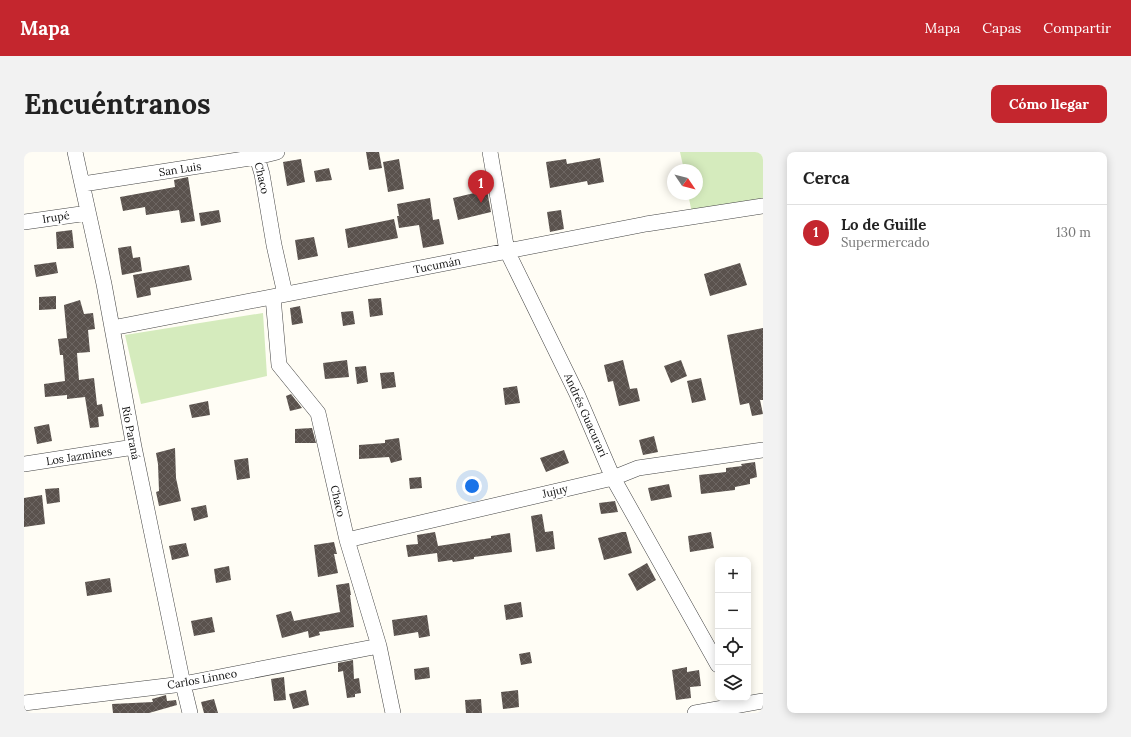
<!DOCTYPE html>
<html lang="es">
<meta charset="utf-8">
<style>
body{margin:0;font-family:Lora,serif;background:#f2f2f2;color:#222}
.controls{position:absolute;right:12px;bottom:12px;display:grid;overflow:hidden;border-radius:8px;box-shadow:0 2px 10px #0003}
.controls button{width:36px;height:36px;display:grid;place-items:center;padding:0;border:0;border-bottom:1px solid #e0e0e0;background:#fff;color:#222;font:20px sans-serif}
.compass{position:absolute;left:643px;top:12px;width:36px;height:36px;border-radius:50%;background:#fff;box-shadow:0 2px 10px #0003;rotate:125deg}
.you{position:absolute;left:448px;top:334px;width:14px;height:14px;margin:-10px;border:3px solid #fff;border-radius:50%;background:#1a73e8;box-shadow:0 0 0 6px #1a73e833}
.badge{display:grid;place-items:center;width:26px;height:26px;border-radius:50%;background:#c4262e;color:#fff;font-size:13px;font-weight:700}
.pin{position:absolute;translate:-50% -33px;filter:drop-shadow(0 1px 2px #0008)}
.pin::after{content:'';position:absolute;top:21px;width:14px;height:12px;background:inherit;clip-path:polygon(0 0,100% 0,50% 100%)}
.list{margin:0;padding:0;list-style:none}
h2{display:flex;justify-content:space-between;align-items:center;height:52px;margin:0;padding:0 16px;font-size:17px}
h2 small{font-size:13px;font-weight:400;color:#767676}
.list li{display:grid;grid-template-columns:26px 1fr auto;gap:12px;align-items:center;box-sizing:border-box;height:56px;padding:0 16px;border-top:1px solid #e0e0e0}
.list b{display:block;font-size:15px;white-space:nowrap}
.list p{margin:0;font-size:13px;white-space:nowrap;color:#767676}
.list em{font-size:13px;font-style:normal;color:#767676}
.icon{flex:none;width:22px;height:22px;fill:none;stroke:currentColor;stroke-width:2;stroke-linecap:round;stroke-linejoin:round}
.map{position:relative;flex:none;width:739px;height:561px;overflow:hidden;border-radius:8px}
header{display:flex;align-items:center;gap:24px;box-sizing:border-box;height:56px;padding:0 20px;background:#c4262e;color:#fff}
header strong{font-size:19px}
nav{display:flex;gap:22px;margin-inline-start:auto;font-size:14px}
.intro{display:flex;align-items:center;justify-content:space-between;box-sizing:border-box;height:96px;padding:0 24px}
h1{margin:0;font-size:28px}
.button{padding:10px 18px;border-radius:8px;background:#c4262e;color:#fff;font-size:14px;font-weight:700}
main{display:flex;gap:24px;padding:0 24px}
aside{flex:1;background:#fff;border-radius:8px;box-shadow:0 2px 10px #0003}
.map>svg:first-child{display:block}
.park{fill:#d5ebbd}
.building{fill:url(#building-cross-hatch)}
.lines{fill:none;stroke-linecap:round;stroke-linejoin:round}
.minor-casing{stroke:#444;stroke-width:16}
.minor{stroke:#fff;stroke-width:15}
.labels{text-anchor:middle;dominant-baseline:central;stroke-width:4;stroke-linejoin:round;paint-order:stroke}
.street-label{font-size:11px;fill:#111;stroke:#fff}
</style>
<header>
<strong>Mapa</strong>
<nav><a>Mapa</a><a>Capas</a><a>Compartir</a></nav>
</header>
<div class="intro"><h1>Encuéntranos</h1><a class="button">Cómo llegar</a></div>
<main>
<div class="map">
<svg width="739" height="561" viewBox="0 0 739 561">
<defs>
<pattern id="building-cross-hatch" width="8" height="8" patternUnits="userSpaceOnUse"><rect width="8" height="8" fill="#5a524d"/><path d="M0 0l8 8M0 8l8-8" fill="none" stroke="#6d6662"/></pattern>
</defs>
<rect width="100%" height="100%" fill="#fffdf5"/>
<path class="park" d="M656,0H739V48L668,61L664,42H673V18H660Z
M239,161L243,224L117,252L101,183Z"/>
<path class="building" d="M342,0H355L358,16L345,18Z
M576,6L580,30L564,33L563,29L526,36L522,10L542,7L543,12Z
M277,7L281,30L263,34L259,10Z
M375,7L380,37L364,40L359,10Z
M305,16L308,28L292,30L290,19Z
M164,25L171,69L157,71L155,58L122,63L121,55L99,59L96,45L151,35L150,28Z
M463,38L467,60L434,68L429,46Z
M406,46L409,68L415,67L420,92L399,96L395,73L375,76L373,64H375L373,52Z
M195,58L197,70L177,74L175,61Z
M537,58L540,77L526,80L523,60Z
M370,67L374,86L324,96L321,77Z
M48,78L50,96L33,97L32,80Z
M290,85L294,104L274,108L271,88Z
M107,94L109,106L116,105L118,119L98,123L94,96Z
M32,110L34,121L12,125L10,113Z
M716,111L723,133L686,144L680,122Z
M165,113L168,128L126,136L127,143L113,146L109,123Z
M32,144V157L15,158V145Z
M357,146L359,163L346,165L344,147Z
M56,148L60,162L69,161L71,177L64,178L66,200L53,201L55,228L70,226L73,253L78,252L80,264L74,265L75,275L66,276L61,245L43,247V243L21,245L20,232L41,229L39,203H36L34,187L43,186L40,153Z
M276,154L279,171L268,173L266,156Z
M329,159L331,172L319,174L317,160Z
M739,176V248H736L739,262L728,264L725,251L716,253L703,183Z
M323,208L325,225L301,227L299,211Z
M599,208L606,237L613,236L616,249L595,254L589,229L584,230L580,213Z
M657,208L663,224L647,231L640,214Z
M342,214L344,230L333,232L331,215Z
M370,220L372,235L358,237L356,221Z
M677,226L682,248L668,251L663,229Z
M493,234L496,251L481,253L479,236Z
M267,242L278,256L266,259L262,244Z
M184,249L186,263L168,266L165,253Z
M25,272L28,289L13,292L10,275Z
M288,276L292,291H271V277Z
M630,284L634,300L619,303L615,288Z
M375,286L378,308L367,311L365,305L335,307V293L361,291V288Z
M151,296L152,326L157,349L135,354L132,340L135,339L134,312L132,301Z
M540,298L545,311L522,320L516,306Z
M224,306L226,326L213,328L210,308Z
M731,310L733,325L726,327V332L711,335V338L677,342L675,323L702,320V316L718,314L717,312Z
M397,325L398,336L386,337L385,326Z
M645,332L648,345L627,349L624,336Z
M35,336L36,350L23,352L21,337Z
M18,343L21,372L0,375V346Z
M591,349L594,360L577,362L575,351Z
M182,353L184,365L170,369L167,356Z
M518,362L521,380L529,379L531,397L512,400L507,364Z
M411,380L414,394L467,386V384L486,381L488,400L450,405V407L429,410L428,408L414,410L413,401L384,405L382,393L394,392L393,383Z
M598,380H602L608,401L580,408L574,386Z
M687,380L690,396L666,400L664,384Z
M310,390L313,402H310L314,421L294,425L290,393Z
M162,391L165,404L148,408L145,394Z
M623,411L632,428L613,439L604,422Z
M205,414L207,428L192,431L190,417Z
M86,426L88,440L63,444L61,430Z
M325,431L327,443H326L330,475L295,480L296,483L285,486L284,479L258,486L252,463L267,459L270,469L316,460L312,433Z
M497,450L499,465L482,468L480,453Z
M403,463L406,484L395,486L394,480L370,484L368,468Z
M188,465L191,480L170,484L167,469Z
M506,500L508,511L497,513L495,502Z
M329,508L330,527L335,526L337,541L331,542V545L323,546L319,519L314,520V511Z
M405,515L406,526L391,528L390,517Z
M663,515V520L675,518L677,534L666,535L667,546L652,548L648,518Z
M260,525L262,548L250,549L247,527Z
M282,538L285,553L269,557L265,542Z
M494,538L495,555L479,557L477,540Z
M142,543L143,549L152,548L153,553L125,561H89L88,552L129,550L128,547Z
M190,547L194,561H180L177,550Z
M457,547L458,561H442L441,548Z"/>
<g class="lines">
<g class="minor-casing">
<path id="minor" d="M51,0L80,132L110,295L159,532L166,561
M466,0L483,99L553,242L589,326L694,513
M233,5L238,22L250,93L261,142
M59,32L233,5L253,0
M0,70L64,61
M249,145L255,213L294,261L323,388L355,494L369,561
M88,176L622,72L739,54
M0,312L110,295
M323,388L589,326L614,316L739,298
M0,551L159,532L355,494
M671,561L739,549"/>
</g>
<use href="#minor" class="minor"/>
</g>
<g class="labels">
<g class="street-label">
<text transform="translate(156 17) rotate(-9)">San Luis</text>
<text transform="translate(238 26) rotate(77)">Chaco</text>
<text transform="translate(32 65) rotate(-9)">Irupé</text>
<text transform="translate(413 113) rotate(-11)">Tucumán</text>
<text transform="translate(562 263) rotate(66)">Andrés Guacurarí</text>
<text transform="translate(107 281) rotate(79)">Río Paraná</text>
<text transform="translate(55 304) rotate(-9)">Los Jazmines</text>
<text transform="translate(531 339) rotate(-13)">Jujuy</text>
<text transform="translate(314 349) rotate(77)">Chaco</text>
<text transform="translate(178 527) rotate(-10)">Carlos Linneo</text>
</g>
</g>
</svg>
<div class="controls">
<button>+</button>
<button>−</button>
<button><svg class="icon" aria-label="locate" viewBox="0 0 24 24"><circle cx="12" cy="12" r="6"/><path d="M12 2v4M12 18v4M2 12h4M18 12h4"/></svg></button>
<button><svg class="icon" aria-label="layers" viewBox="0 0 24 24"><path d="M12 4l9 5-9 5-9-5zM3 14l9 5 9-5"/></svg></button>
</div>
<svg class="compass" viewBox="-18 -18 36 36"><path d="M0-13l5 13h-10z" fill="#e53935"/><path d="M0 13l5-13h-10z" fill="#767676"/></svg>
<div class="you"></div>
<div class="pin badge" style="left:457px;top:51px">1</div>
</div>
<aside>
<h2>Cerca<small></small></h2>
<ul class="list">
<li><span class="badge">1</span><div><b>Lo de Guille</b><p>Supermercado</p></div><em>130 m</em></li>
</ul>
</aside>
</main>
